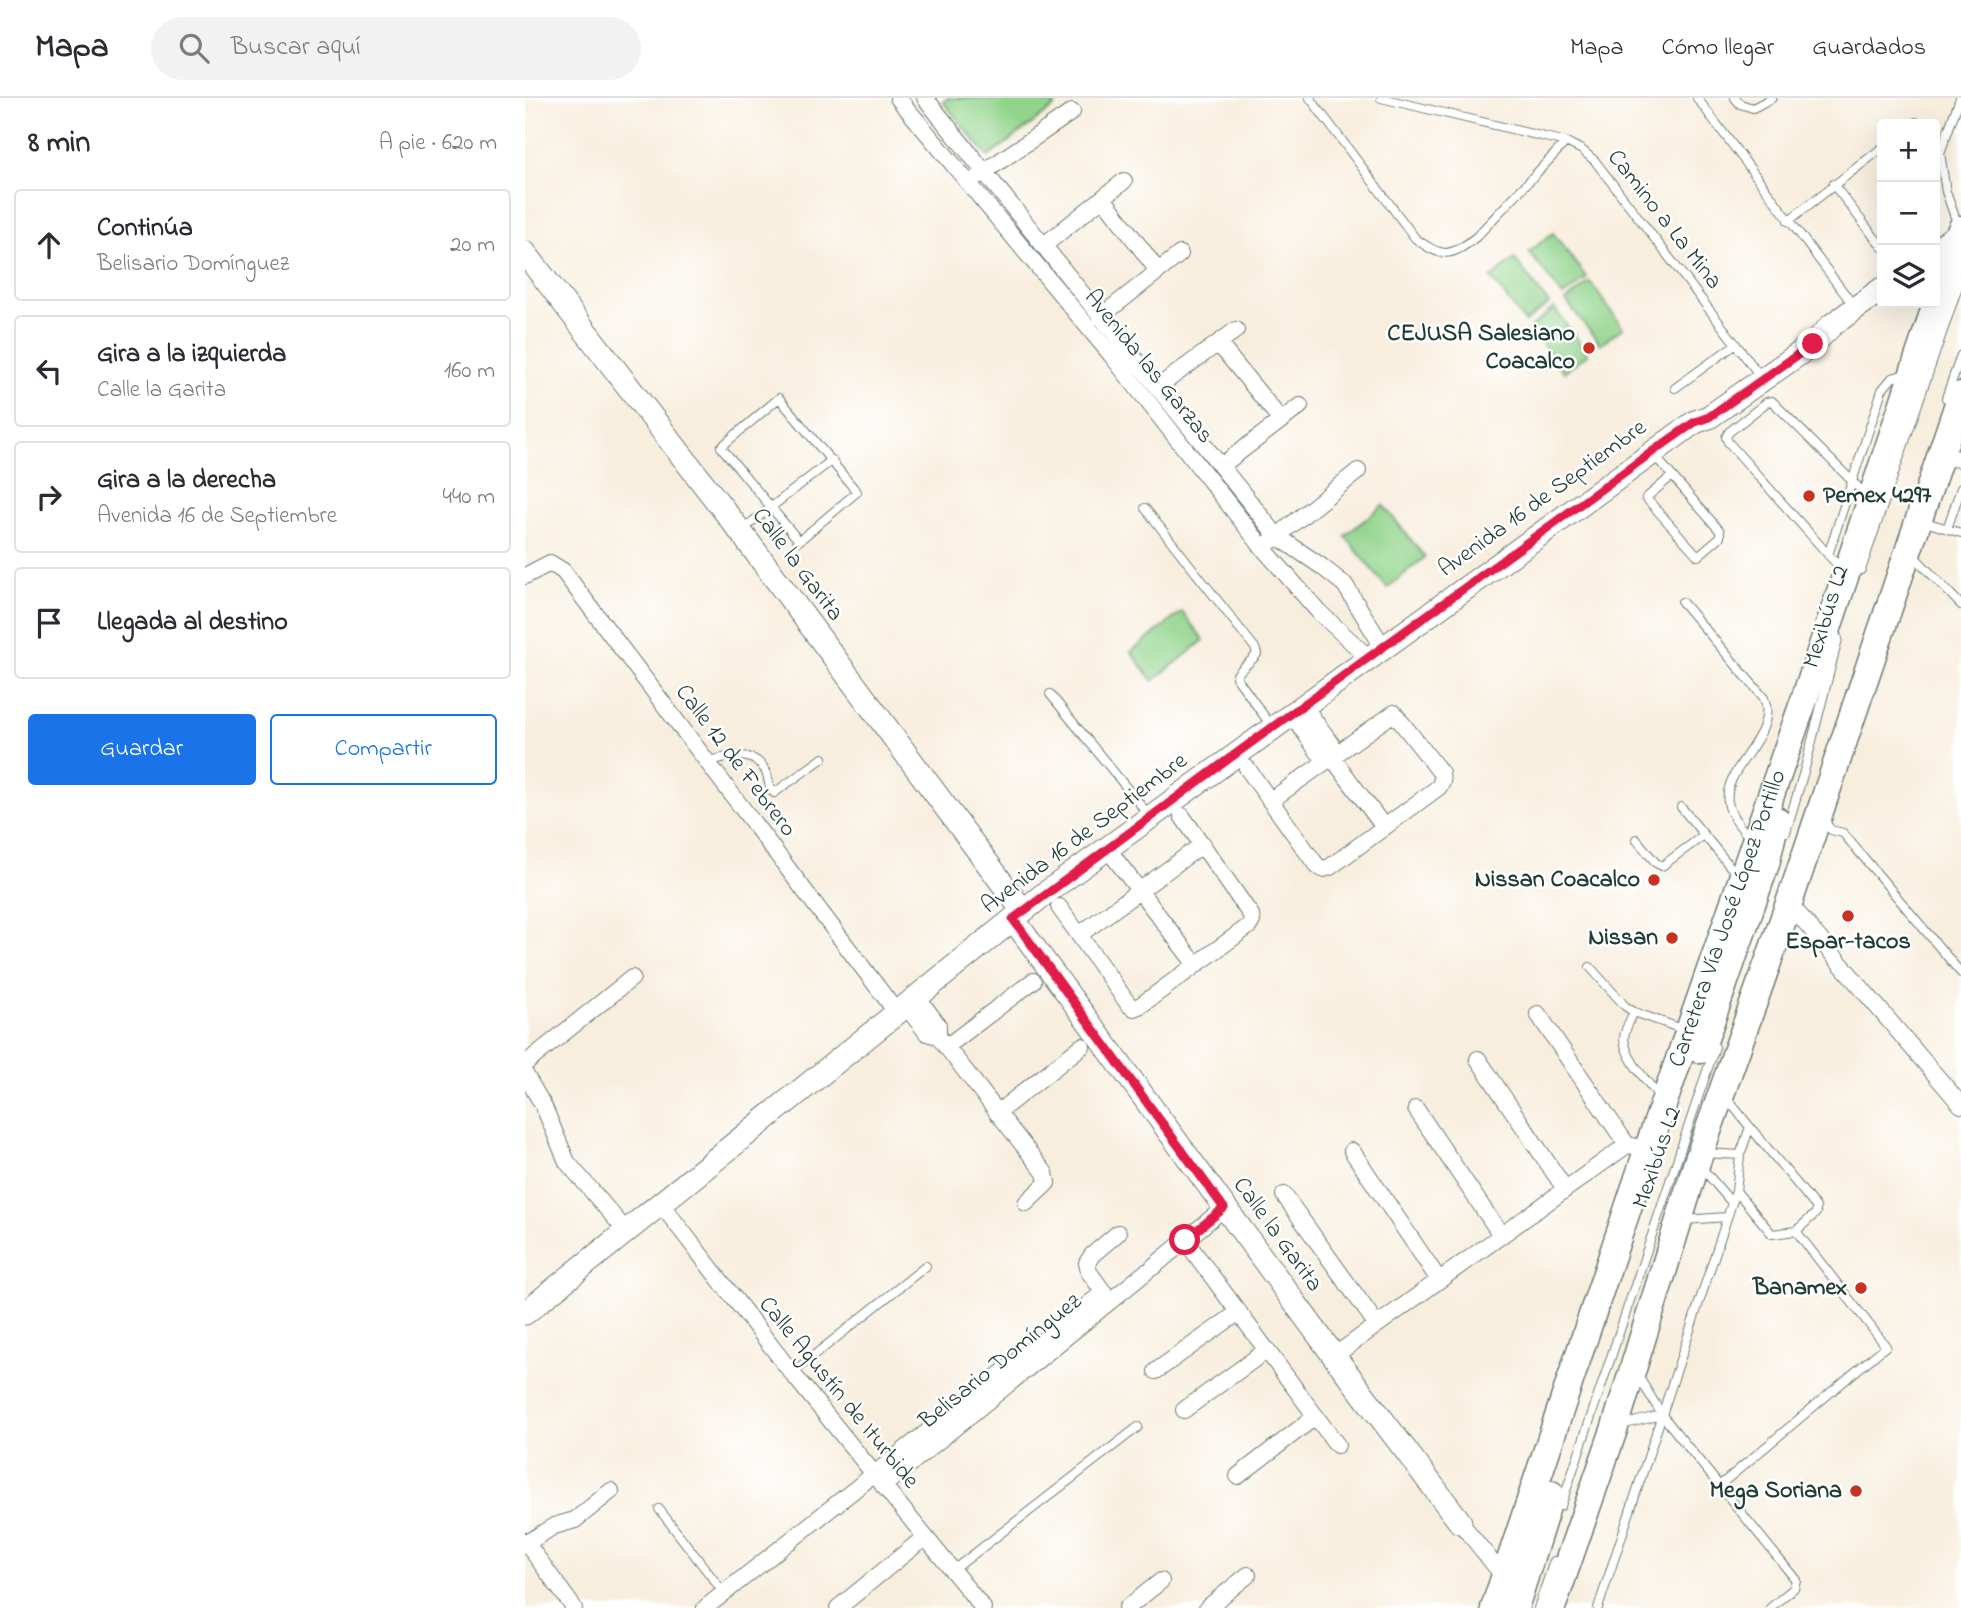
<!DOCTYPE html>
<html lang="es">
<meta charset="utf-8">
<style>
body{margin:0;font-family:"Indie Flower",sans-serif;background:#f2f2f3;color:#2b2b33}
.controls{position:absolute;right:21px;top:21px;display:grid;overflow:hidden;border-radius:7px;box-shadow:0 7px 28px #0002}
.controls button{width:63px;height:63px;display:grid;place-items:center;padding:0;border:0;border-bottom:2px solid #e1e1e2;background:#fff;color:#2b2b33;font:35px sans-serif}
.stop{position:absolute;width:21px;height:21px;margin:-16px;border:5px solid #e11d48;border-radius:50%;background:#fff}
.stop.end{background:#e11d48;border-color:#fff;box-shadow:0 2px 7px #0008}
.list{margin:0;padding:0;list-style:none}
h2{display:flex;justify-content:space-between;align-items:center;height:91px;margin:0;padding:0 28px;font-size:30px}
h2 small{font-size:23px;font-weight:400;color:#7c7c81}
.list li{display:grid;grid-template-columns:46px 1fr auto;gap:21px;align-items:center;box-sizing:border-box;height:112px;margin:0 14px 14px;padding:0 14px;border:2px solid #e1e1e2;border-radius:7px}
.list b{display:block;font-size:26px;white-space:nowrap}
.list p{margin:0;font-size:23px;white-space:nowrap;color:#7c7c81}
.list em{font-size:23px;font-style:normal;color:#7c7c81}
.actions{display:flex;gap:14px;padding:21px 28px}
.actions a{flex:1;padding:16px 0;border:2px solid #1a73e8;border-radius:7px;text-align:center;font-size:24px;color:#1a73e8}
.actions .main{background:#1a73e8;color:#fff}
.icon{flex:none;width:38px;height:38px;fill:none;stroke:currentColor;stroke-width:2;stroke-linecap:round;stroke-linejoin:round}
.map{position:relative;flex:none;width:1436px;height:1510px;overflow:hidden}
header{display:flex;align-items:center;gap:42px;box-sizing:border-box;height:98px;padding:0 35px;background:#fff;border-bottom:2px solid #e1e1e2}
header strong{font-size:33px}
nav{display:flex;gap:38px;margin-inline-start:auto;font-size:24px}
.search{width:490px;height:63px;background:#f2f2f3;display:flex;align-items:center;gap:18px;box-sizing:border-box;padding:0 24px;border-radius:38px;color:#7c7c81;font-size:26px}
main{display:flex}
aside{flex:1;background:#fff}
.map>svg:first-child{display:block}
.green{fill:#92d48c;stroke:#588860;stroke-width:2}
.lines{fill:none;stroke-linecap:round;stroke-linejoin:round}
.lane-casing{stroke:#6b7b70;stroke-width:10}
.street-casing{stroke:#6b7b70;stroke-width:18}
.secondary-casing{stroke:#6b7b70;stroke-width:25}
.primary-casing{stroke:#6b7b70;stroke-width:29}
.lane{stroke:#fff;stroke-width:8}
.street{stroke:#fff;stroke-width:16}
.secondary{stroke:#fff;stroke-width:23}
.primary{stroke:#fff;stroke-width:26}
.route{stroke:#e11d48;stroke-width:9}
.poi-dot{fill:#c8321e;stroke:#fff;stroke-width:2.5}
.labels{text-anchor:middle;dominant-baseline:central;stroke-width:5;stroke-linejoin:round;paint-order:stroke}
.street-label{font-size:24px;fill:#1f3d34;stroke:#fff}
.poi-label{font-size:24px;font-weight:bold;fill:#1f3d34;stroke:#fff;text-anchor:end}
</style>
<header>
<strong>Mapa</strong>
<div class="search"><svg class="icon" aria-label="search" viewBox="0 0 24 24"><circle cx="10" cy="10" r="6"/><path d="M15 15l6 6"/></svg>Buscar aquí</div>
<nav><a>Mapa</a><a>Cómo llegar</a><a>Guardados</a></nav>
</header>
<main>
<aside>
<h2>8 min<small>A pie · 620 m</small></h2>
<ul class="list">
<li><svg class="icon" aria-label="ahead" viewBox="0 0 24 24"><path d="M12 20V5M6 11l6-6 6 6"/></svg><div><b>Continúa</b><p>Belisario Domínguez</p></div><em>20 m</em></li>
<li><svg class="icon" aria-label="left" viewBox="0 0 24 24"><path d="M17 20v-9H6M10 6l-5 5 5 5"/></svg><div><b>Gira a la izquierda</b><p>Calle la Garita</p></div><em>160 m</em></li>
<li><svg class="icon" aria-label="right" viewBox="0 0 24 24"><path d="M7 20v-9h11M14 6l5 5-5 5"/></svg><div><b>Gira a la derecha</b><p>Avenida 16 de Septiembre</p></div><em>440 m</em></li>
<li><svg class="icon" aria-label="arrive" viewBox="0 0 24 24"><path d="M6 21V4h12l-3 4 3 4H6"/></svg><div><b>Llegada al destino</b></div></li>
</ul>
<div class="actions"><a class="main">Guardar</a><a>Compartir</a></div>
</aside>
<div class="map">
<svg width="1436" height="1510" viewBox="0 0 1436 1510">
<rect width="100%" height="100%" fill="#fff"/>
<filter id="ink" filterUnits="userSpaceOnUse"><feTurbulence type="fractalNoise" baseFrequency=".0143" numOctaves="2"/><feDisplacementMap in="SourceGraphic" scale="14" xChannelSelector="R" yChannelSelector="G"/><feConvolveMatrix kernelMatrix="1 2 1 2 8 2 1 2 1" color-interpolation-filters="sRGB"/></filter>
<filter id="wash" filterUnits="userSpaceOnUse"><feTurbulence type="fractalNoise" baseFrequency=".00686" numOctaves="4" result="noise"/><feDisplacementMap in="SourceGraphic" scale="28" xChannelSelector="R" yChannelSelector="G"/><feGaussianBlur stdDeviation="1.57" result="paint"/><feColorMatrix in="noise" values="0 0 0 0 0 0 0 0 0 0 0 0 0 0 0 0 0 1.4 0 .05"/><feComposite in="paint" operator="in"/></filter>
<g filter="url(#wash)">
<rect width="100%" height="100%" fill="#f8eede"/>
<path class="green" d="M423,0H523L530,8L463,59L418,4Z
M1028,135L1062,180L1038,198L1004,154Z
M990,161L1024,206L1000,224L966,180Z
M1065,184L1098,230L1075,246L1041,203Z
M1029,210L1063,256L1039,274L1005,230Z
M858,407L900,459L862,490L820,438Z
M657,514L679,542L628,583L606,554Z"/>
</g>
<g filter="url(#ink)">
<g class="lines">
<g class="lane-casing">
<path id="lane" d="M785,0L890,140C916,160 925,160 951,139L1041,44
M856,0L1041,44L1057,52L1070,63L1236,279
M1172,0L1329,208
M1210,0L1215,6L1228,10L1247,0
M1389,26L1391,24L1393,26
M1410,48L1415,55L1421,94L1433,128
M1415,55L1435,0
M1308,86L1357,149
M1263,123L1357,50
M1150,290L1211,246
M254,300L332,394L274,443L196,349Z
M1421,300L1436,257
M1129,357C1151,382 1173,408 1195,433V439L1173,458L1121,400L1147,378
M620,410L730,550L732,556C726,565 715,569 711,579L747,629
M1397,423L1436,435
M218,431L307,362
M1422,431L1436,390
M1387,456L1436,507
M1303,457L1357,292L1367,280L1381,276
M1316,471L1203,344L1201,339L1204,334L1242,304L1247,303L1343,399
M1336,472L1436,180
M1157,504L1239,600C1254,638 1197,670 1203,704C1205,718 1217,731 1226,741
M525,596L623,716
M183,663C203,659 229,650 241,674C245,682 242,689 249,695L298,660
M1156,709L1213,778
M1299,722L1306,732L1318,735L1436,875
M1261,734L1280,670L1313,541
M1111,741L1131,765L1137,768L1179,737
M1065,869L1100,908L1109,914L1160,932
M1109,914C1105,922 1099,932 1099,941C1101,962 1123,984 1135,1000
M1225,1029L1291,1109V1115L1271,1133
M1179,1055L1215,1057
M1177,1070L1207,1105
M1159,1122L1202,1119
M267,1275L401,1168
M1112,1276L1137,1317L1271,1482L1269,1490L1245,1510
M1096,1327L1137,1317
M1194,1388L1361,1248L1271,1133L1247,1136L1211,1093
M1036,1408L1190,949
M134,1411L199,1495
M427,1473L613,1329
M1013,1510L1029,1463
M1073,1510L1211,1093L1215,1057L1225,1029L1200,998"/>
</g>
<g class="street-casing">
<path id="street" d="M373,0L587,258L738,450L794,514L844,560
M400,0L752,438L796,468L820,487L858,549
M453,78L547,14
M578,100L633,173
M518,148L599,83
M575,219L655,156
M693,245L756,322
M633,289L711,232
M1416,359L1436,361
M696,368L775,308
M745,444L833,373
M0,478L25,465L38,473L372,915
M778,607L806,645V658
M766,615L793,654L806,658L859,729
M722,670L792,768L798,771L805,769L914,689L917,683L916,675L869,615L745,703
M582,750L671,867
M1264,805L1436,1007
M534,809L604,907L609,910L616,907L724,828L727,823L726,817L657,718
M554,837L678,746
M392,899L413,927V938
M381,908L402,935L413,938L520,1075L522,1085L501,1105
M1013,916L1102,1047L1113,1049
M421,949L508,883
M953,961L1040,1091
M0,966L107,880
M0,976L19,1009L42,1064L101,1133
M891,1011L976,1137
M472,1015L557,948
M827,1053L914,1182
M759,1097L852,1227
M136,1106L267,1275L458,1510
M660,1142L812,1347
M628,1169L699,1110
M585,1203L564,1174L562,1165L567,1157L593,1135
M809,1258L1102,1047
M631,1273L714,1214
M659,1312L742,1252
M713,1378L791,1318
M358,1388L621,1174
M935,1424L979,1479
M0,1443L49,1510
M2,1445L29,1428L50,1422L86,1393
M180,1510L579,1194
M313,1510L400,1439
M602,1510L636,1483
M682,1510L723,1477"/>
</g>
<g class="secondary-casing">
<path id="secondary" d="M1410,153L1435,134
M0,155L215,433L498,813
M488,821L809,1258L935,1424
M0,1215L518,797L1170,324L1184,319L1288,246L1307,227L1357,191"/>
</g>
<g class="primary-casing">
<g id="primary">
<path d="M1176,952L1241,766L1251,722"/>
<path id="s1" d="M969,1510L1123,1050L1278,605L1436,131"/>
<path d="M990,1510L1026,1396"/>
<path d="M1027,1510L1090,1329L1172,1064L1264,805L1436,297"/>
</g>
</g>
<use href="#lane" class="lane"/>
<use href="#street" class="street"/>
<use href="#secondary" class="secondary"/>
<use href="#primary" class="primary"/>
</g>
</g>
<g class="lines" filter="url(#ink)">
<path class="route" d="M660,1142L699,1110L488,821L705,660L1127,354L1170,324L1184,319L1288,246"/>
</g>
<g class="poi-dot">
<circle cx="1064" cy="250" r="7"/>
<circle cx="1284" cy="398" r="7"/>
<circle cx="1129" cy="782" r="7"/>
<circle cx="1323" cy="818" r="7"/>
<circle cx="1147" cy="840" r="7"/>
<circle cx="1336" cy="1190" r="7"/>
<circle cx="1331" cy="1393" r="7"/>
</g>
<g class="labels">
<g class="street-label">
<text transform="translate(1139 122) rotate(52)">Camino a La Mina</text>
<text transform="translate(623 269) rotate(51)">Avenida las Garzas</text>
<text transform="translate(1018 401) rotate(-36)">Avenida 16 de Septiembre</text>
<text transform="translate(272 467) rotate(53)">Calle la Garita</text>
<text transform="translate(1302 519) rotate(-73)">Mexibús L2</text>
<text transform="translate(210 663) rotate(53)">Calle 12 de Febrero</text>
<text transform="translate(560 736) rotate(-37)">Avenida 16 de Septiembre</text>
<text stroke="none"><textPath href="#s1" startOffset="728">Carretera Vía José López Portillo</textPath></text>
<text transform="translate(1133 1060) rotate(-71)">Mexibús L2</text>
<text transform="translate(752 1137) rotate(54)">Calle la Garita</text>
<text transform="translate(476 1264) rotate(-39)">Belisario Domínguez</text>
<text transform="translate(313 1295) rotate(51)">Calle Agustín de Iturbide</text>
</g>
<g class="poi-label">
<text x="1050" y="236">CEJUSA Salesiano<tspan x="1050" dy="28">Coacalco</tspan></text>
<text x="1298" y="398" text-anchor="start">Pemex 4297</text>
<text x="1115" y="782">Nissan Coacalco</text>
<text x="1133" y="840">Nissan</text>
<text x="1323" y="844" text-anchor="middle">Espar-tacos</text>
<text x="1322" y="1190">Banamex</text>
<text x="1317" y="1393">Mega Soriana</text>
</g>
</g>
</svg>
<div class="controls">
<button>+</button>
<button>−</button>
<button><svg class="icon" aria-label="layers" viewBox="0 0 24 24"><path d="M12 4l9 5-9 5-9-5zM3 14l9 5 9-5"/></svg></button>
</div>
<div class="stop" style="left:660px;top:1142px"></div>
<div class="stop end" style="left:1288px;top:246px"></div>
</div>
</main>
